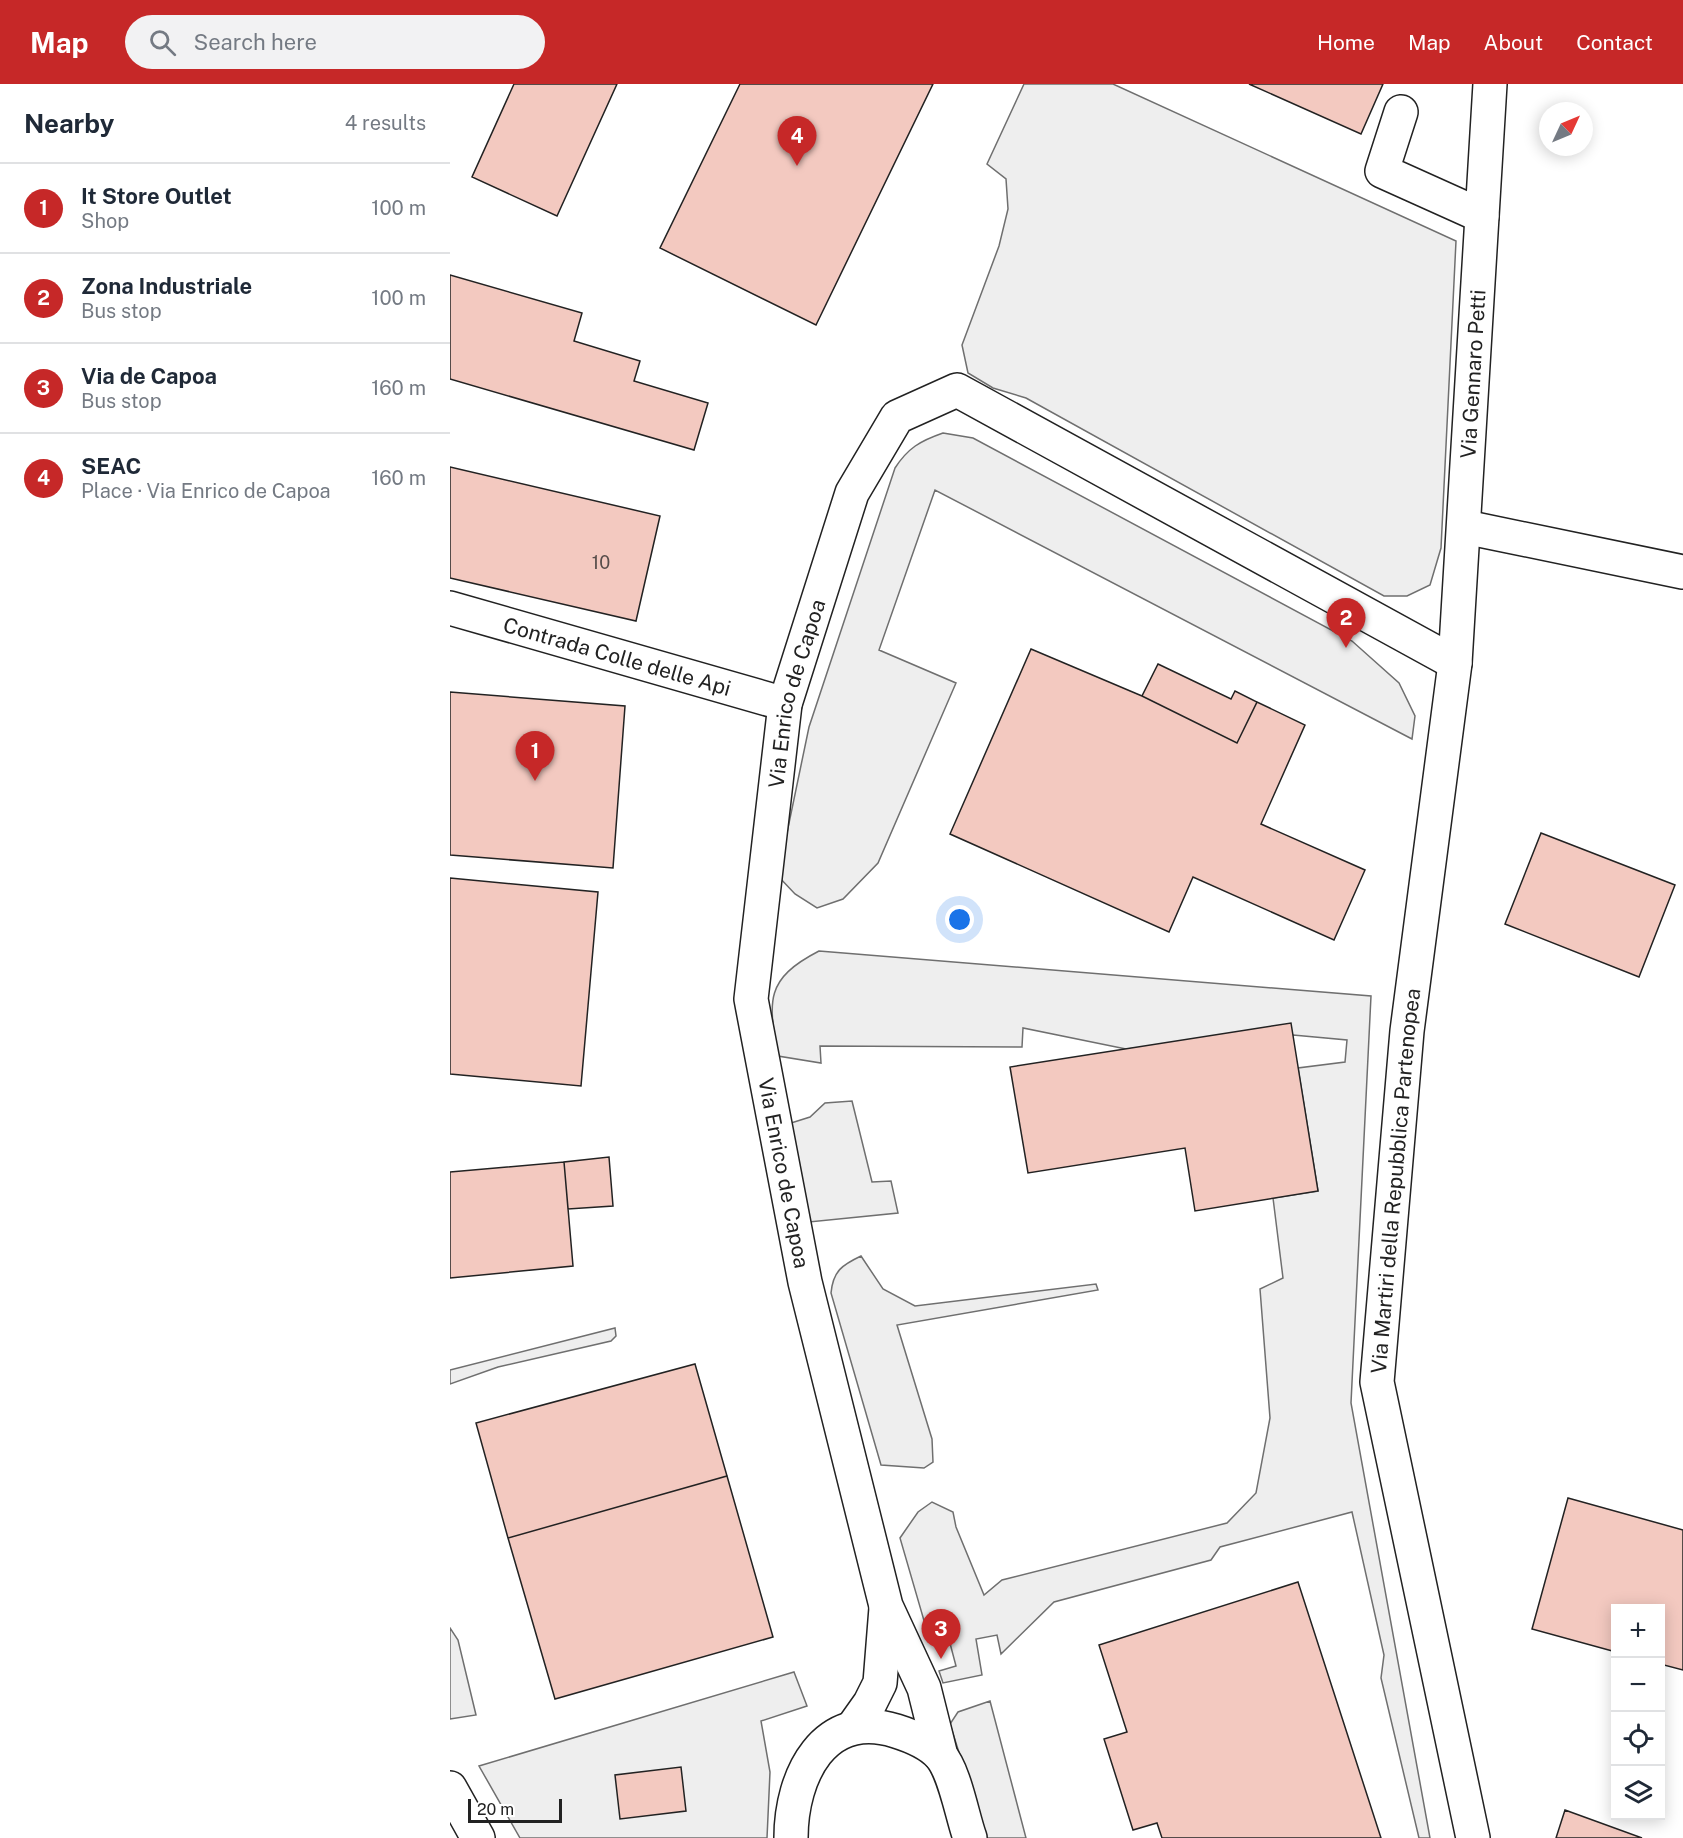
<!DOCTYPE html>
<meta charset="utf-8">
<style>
body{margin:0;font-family:"Public Sans",sans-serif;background:#f2f2f3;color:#1f2937}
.controls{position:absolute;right:18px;bottom:18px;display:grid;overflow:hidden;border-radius:0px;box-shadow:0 3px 15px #0003}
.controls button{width:54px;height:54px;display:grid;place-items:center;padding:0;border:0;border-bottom:2px solid #e0e1e3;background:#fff;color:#1f2937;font:30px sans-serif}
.compass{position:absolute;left:1089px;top:18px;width:54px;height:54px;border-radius:50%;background:#fff;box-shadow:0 3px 15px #0003;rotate:46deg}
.scale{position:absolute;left:18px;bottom:15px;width:94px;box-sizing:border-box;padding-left:6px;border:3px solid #222;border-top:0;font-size:16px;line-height:21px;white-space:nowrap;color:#222;-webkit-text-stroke:4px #fff;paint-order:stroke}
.you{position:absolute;left:510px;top:836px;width:21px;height:21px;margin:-15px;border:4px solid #fff;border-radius:50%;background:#1a73e8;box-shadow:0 0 0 9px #1a73e833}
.badge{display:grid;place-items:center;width:39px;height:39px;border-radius:50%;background:#c62828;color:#fff;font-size:20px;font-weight:700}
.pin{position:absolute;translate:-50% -50px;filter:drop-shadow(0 2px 3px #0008)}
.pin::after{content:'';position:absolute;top:32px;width:21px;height:18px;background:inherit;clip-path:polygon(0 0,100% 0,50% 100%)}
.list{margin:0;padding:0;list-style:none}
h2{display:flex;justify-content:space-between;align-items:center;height:78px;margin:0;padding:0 24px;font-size:26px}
h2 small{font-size:20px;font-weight:400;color:#747a83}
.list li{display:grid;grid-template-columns:39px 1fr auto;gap:18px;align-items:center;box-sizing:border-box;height:90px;padding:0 24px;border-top:2px solid #e0e1e3}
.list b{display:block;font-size:22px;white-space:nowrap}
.list p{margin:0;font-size:20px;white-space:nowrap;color:#747a83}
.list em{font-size:20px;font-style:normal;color:#747a83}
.icon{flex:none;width:33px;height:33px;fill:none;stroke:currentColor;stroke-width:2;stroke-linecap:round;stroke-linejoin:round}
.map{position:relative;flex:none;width:1233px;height:1754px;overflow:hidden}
header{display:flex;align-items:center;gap:36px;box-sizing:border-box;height:84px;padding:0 30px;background:#c62828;color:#fff}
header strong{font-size:28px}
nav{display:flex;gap:33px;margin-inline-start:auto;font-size:21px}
.search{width:420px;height:54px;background:#f2f2f3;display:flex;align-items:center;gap:15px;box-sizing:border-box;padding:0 21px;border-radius:33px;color:#747a83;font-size:22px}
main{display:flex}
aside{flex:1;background:#fff}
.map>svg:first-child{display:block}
.green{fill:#eee;stroke:#6f6f6f;stroke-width:1.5}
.building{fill:#f3c9c0;stroke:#222;stroke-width:1.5}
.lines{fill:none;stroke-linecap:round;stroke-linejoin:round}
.minor-casing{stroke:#222;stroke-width:36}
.minor{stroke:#fff;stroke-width:33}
.labels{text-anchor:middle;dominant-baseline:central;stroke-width:4.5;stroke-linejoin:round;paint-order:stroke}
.number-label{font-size:18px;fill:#564c4a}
.street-label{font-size:21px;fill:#222;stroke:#fff}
</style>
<header>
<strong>Map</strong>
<div class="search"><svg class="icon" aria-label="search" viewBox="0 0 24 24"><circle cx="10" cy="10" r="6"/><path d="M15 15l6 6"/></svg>Search here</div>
<nav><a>Home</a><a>Map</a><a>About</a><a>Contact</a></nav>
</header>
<main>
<aside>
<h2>Nearby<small>4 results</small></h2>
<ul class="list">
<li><span class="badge">1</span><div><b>It Store Outlet</b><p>Shop</p></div><em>100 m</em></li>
<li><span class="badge">2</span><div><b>Zona Industriale</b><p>Bus stop</p></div><em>100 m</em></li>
<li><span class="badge">3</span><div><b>Via de Capoa</b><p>Bus stop</p></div><em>160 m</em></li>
<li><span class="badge">4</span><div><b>SEAC</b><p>Place · Via Enrico de Capoa</p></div><em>160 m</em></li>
</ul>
</aside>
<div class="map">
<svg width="1233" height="1754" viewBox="0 0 1233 1754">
<rect width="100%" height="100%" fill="#fff"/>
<path class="green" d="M574,0H663L1006,157L991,464L980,501L957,512H934L576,314L543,304L518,289L512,261L549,162L558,125L556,95L537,80Z
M493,349L523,354L902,557L949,599L965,632L962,655L485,406L429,566L506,599L428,779L393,815L367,824L345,810L328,792L359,643L445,384C458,364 470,357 493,349Z
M369,867L921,912L901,1319L980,1754H969L931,1594L934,1571L902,1428L770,1463L761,1476L604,1518L551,1570L547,1551L526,1555L532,1591L493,1599L489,1587L506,1582L496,1544L477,1547L450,1454L468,1428L482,1418L503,1428L506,1443L534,1511L552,1496L777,1439L806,1409L820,1334L810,1205L833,1194L823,1114L868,1107L848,984L895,978L897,956L843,951L676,965L573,944L572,963L370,962L371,979L328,972C318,916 315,895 369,867Z
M402,1017L422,1098L441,1097L448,1129L359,1138L341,1039L360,1033L375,1019Z
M411,1172L433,1205L465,1222L646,1200L648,1206L447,1241L482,1355L483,1378L474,1384L431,1381L381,1209C383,1187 392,1181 411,1172Z
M165,1244L166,1252L161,1257L48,1283L0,1300V1286Z
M0,1544L8,1556L26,1631L0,1635Z
M344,1588L357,1622L311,1637L320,1688L317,1754H70L29,1682Z
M540,1617L576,1754H536L500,1640L508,1628Z"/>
<path class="building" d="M64,0H167L107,132L22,93Z
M290,0H483L366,241L210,164Z
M799,0H933L911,50Z
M0,191L132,229L124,257L190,277L184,297L258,319L244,366L0,295Z
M0,383L210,432L186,537L0,494Z
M581,565L692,612L787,659L807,618L855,641L811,740L915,786L884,856L743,793L719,848L500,750Z
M708,580L781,615L785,607L807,618L787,659L692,612Z
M0,608L175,622L163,784L0,771Z
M1091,749L1225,801L1189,893L1055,840Z
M0,794L148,808L131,1002L0,990Z
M841,939L868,1107L745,1127L735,1064L578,1089L560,983Z
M159,1073L163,1122L118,1125L114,1078Z
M114,1078L123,1182L0,1194V1088Z
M245,1280L277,1392L58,1454L26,1339Z
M277,1392L323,1553L105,1615L58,1454Z
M1118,1414L1233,1446V1586L1210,1580V1524H1166V1568L1082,1545Z
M848,1498L931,1754H712L707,1739L683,1746L654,1655L677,1648L649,1561Z
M231,1683L236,1727L170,1735L165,1691Z
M1115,1726L1192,1754H1106Z"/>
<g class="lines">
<g class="minor-casing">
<g id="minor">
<path d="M951,28L932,87L1032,132"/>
<path d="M1015,443L1233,488"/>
<path id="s1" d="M0,524L335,620"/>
<path d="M403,1643L420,1619L430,1599L436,1524"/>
<path id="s2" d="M491,1672L474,1604L436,1522L355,1198L301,915L335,620L402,409L447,333L507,306L1005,579"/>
<path d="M0,1704L28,1754"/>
<path d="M341,1754C341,1692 374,1624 446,1647C462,1652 479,1659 490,1671C505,1688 512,1732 520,1754"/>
<path id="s3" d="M1023,1754L927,1298L957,947L1005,579L1040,0"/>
</g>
</g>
<use href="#minor" class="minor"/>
</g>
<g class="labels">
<g class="number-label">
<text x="151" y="478">10</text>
</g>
<g class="street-label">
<text stroke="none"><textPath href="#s3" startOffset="1479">Via Gennaro Petti</textPath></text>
<text stroke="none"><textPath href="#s1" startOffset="174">Contrada Colle delle Api</textPath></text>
<text stroke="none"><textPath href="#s2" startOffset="1092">Via Enrico de Capoa</textPath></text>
<text transform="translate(334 1089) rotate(79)">Via Enrico de Capoa</text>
<text stroke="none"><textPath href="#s3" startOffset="668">Via Martiri della Repubblica Partenopea</textPath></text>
</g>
</g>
</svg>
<div class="controls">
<button>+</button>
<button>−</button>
<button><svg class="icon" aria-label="locate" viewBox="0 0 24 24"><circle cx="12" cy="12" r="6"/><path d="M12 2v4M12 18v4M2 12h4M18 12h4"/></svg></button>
<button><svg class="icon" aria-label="layers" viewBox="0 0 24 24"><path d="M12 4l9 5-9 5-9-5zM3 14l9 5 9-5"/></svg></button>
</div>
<svg class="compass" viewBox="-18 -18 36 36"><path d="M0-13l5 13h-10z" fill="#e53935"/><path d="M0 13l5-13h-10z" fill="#747a83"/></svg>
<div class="scale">20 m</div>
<div class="you"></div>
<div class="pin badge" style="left:85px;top:697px">1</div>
<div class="pin badge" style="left:896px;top:564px">2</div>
<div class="pin badge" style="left:491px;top:1575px">3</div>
<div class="pin badge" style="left:347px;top:82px">4</div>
</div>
</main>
